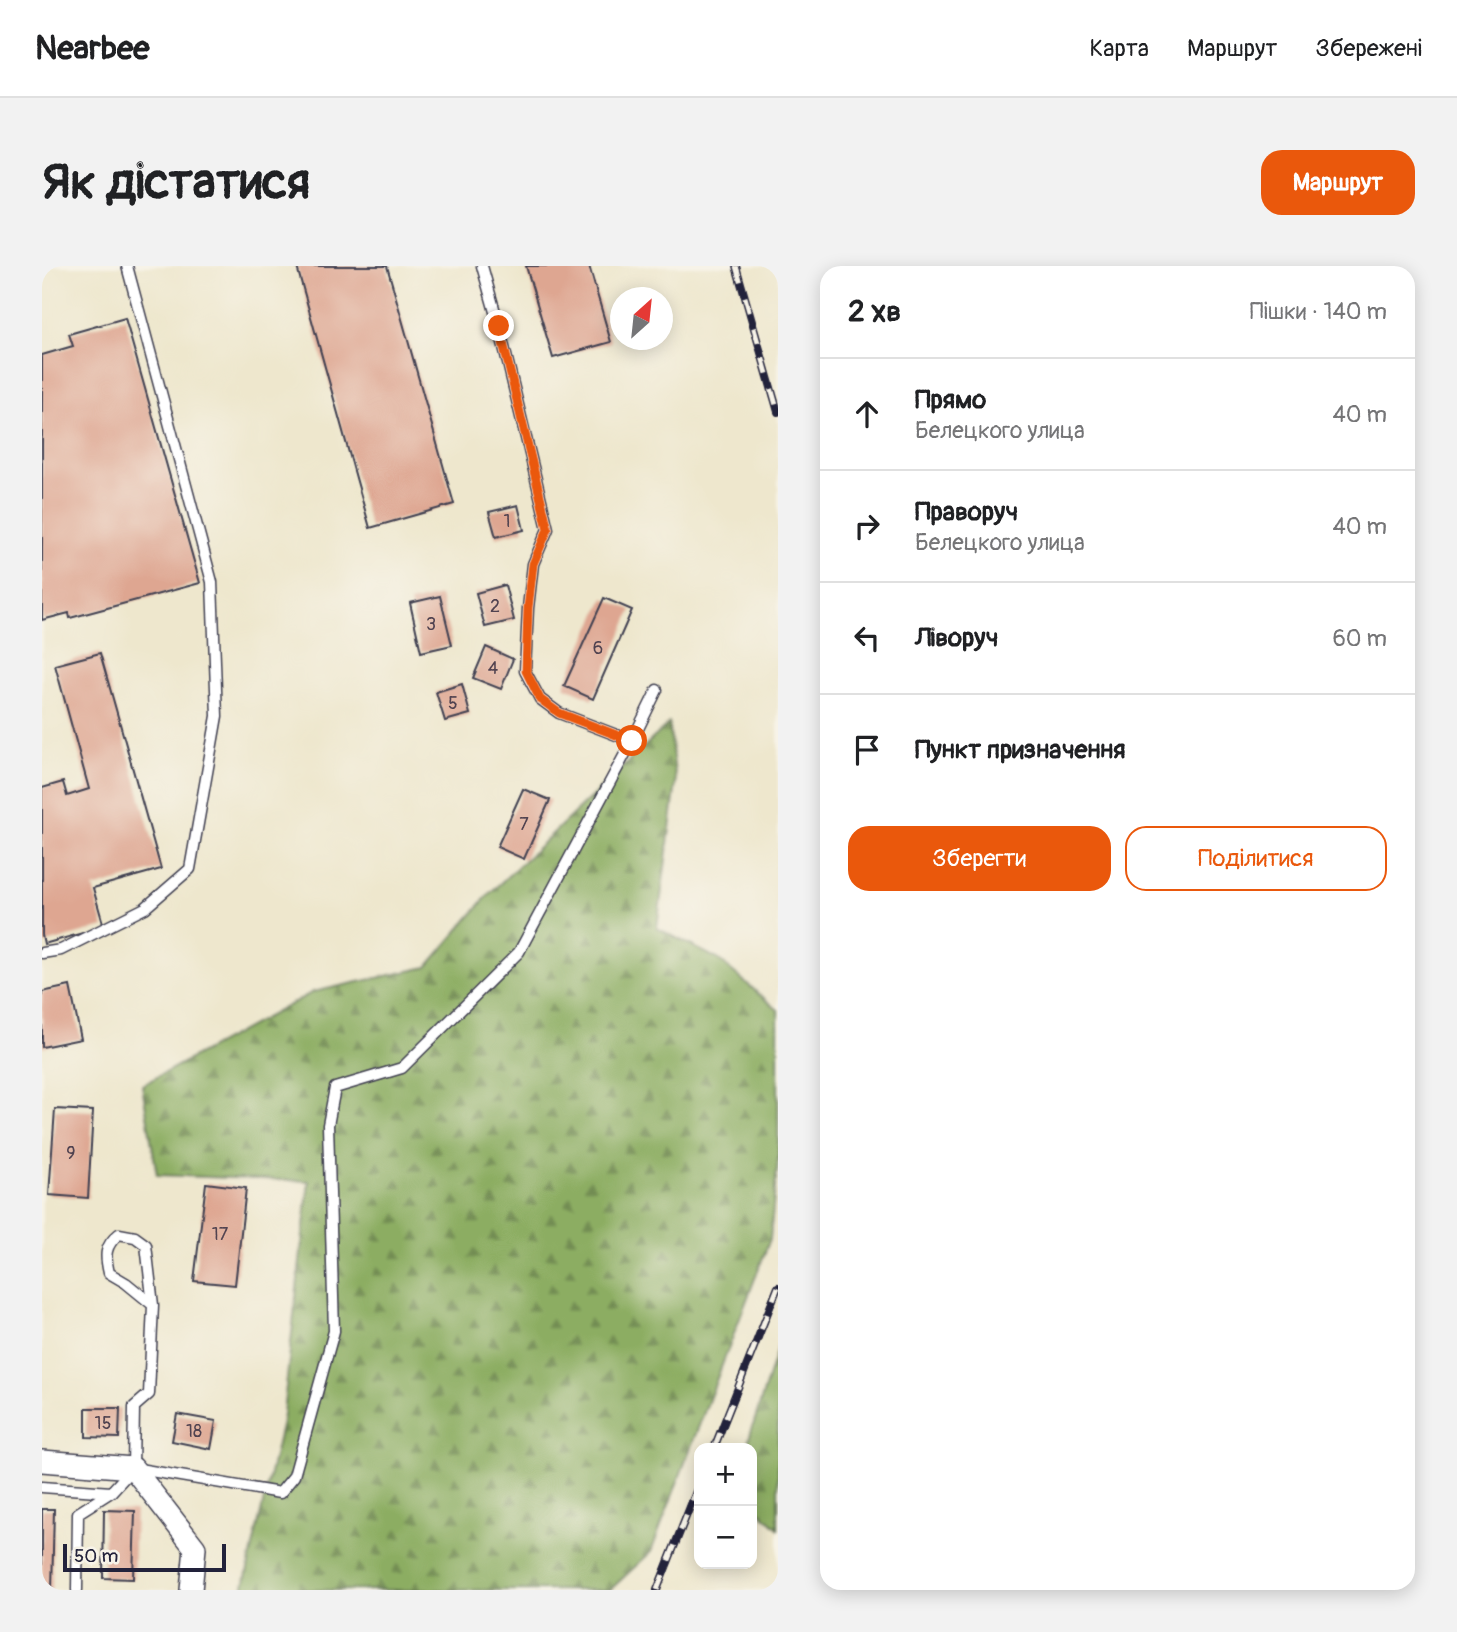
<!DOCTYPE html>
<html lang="uk">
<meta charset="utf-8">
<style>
body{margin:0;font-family:Pangolin,sans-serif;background:#f2f2f2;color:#202124}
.controls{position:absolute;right:21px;bottom:21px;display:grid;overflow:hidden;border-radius:14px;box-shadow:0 4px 18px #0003}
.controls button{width:63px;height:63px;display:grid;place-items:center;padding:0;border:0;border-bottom:2px solid #e0e0e0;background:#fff;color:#202124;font:35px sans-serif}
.compass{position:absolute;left:568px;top:21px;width:63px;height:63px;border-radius:50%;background:#fff;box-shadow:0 4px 18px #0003;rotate:27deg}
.scale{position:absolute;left:21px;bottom:18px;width:163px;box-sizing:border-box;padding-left:7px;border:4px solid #22223b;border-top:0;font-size:19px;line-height:24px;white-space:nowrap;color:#22223b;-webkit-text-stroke:5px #f7f3e8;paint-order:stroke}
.stop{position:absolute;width:21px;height:21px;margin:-16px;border:5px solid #ea580c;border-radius:50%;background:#fff}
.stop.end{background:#ea580c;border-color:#fff;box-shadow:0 2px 7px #0008}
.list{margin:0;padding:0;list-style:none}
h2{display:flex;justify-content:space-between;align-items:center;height:91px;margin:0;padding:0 28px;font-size:30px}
h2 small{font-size:23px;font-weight:400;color:#757577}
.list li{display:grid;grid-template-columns:46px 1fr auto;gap:21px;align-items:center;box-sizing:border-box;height:112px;padding:0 28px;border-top:2px solid #e0e0e0}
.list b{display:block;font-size:26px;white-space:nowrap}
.list p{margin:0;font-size:23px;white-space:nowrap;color:#757577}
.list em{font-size:23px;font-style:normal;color:#757577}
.actions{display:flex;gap:14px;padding:21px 28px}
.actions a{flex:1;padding:16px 0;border:2px solid #ea580c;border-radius:21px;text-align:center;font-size:24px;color:#ea580c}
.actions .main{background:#ea580c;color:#fff}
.icon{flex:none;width:38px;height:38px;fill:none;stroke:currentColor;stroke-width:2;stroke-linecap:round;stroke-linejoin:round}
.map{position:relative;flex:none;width:736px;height:1324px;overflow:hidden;border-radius:21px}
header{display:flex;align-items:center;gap:42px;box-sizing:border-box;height:98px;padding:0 35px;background:#fff;border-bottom:2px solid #e0e0e0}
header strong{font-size:33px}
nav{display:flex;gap:38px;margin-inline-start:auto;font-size:24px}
.intro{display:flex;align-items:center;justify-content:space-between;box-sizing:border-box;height:168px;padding:0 42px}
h1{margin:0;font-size:49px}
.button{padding:18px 32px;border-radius:21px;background:#ea580c;color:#fff;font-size:24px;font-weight:700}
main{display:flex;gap:42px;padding:0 42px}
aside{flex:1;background:#fff;border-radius:21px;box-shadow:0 4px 18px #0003}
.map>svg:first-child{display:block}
.forest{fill:url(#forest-firs);stroke:#57684e;stroke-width:2}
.building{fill:#dea691}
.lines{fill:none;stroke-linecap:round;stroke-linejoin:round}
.service-casing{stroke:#414051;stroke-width:13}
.minor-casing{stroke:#414051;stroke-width:24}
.service{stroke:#fff;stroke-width:10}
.minor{stroke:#fff;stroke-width:21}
.rail-casing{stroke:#22223b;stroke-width:8}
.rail{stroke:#f7f3e8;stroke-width:5;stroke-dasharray:16;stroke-linecap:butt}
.route{stroke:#ea580c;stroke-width:9}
.labels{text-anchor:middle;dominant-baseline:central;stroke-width:5;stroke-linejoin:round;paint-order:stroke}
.number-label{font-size:18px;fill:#514350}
</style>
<header>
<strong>Nearbee</strong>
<nav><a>Карта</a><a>Маршрут</a><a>Збережені</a></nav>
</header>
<div class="intro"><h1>Як дістатися</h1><a class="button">Маршрут</a></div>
<main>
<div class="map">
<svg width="736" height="1324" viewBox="0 0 736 1324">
<defs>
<pattern id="forest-firs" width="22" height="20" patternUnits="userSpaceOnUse" patternTransform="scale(1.75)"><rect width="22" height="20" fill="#8cad62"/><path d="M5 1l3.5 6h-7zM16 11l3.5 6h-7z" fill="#728c52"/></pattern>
</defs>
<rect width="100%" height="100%" fill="#f7f3e8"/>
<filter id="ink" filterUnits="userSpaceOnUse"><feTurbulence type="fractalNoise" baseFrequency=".0143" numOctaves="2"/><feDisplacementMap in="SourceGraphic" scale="14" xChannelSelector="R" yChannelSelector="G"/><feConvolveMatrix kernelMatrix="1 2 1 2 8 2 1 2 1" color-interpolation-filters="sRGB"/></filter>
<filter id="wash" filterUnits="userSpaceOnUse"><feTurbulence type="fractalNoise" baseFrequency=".00686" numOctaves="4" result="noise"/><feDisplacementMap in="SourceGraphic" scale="28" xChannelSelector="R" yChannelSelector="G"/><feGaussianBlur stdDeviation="1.57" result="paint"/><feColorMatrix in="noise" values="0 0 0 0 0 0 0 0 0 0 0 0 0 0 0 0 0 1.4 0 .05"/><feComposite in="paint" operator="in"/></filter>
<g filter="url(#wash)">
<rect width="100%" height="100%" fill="#eee7cd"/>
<path class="forest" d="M627,457L634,517L615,662L676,693L736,744V892L728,973L609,1286L568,1324H201L240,1156L267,915L115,909L100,819L271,726L385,701L448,627Z
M736,1080V1262L710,1238V1182H704Z"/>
<g id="blocks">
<path class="building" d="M260,0H345L412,238L328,262L255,1Z
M484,0H547L569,76L511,92Z
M83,52L158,317L28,352L27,347L0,354V89L31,80L27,68Z
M476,239L482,264L454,271L447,246Z
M463,319L472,354L443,361L434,327Z
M398,330L410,379L379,386L368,337Z
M562,332L590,344L551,433L522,420Z
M444,381L471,393L459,423L431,412Z
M58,387L119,603L51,622L62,661L2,678L0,669V522L21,516L25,530L47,523L13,399Z
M420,418L428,448L403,455L394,426Z
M481,523L508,534L482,593L455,581Z
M28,720L39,773L0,781V726Z
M13,843L51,845L46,932L7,929Z
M164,917L204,922L193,1019L152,1015Z
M44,1142H78L77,1172L44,1171Z
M135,1148L174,1155L169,1183L130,1175Z
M0,1243H12L10,1324H0Z
M62,1244L93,1245L91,1313L61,1312Z"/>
</g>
</g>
<g filter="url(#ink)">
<use href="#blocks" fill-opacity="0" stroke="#414051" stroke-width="2"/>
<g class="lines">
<g class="service-casing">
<path id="service" d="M440,0L457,60L506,263L491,298L486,342L483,405L498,433L517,447L590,475
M0,687L19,684L103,642L148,603L175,450L170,316L85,0
M111,1039L84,1017L67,1007C63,990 62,980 77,968L93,971L104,979L111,1039L107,1128L92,1141L91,1202L238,1227L252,1210L292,1065L286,859L293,822L360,802L477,686L590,475L615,424
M0,1221L69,1226
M35,1324L36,1247L69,1226L91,1202"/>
</g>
<g class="minor-casing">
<path id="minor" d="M0,1195L91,1202L153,1282L149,1324"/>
</g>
<use href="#service" class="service"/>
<use href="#minor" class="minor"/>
<g class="rail-casing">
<path id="rail" d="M694,0L736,146
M672,1182L736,1021
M615,1324L657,1218"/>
</g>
<use href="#rail" class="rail"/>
</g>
</g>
<g class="lines" filter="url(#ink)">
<path class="route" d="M457,60L506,263L491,298L486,342L484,405L498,433L517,447L590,475"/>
</g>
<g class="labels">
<g class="number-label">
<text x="465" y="255">1</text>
<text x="453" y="340">2</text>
<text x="389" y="358">3</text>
<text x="556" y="382">6</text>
<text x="451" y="402">4</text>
<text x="411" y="437">5</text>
<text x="482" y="558">7</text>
<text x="29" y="887">9</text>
<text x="178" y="968">17</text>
<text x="61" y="1157">15</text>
<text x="152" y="1165">18</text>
</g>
</g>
</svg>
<div class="controls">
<button>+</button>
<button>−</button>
</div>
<svg class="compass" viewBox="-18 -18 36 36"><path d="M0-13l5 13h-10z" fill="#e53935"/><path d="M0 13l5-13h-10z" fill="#757577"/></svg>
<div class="scale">50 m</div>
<div class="stop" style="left:590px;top:475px"></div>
<div class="stop end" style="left:457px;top:60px"></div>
</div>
<aside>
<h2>2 хв<small>Пішки · 140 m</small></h2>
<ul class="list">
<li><svg class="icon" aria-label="ahead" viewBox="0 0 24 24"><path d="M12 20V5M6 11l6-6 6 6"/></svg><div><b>Прямо</b><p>Белецкого улица</p></div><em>40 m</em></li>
<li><svg class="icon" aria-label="right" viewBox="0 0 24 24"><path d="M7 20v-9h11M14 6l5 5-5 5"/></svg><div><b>Праворуч</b><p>Белецкого улица</p></div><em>40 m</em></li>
<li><svg class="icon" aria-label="left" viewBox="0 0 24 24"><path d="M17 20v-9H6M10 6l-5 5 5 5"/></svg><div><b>Ліворуч</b></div><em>60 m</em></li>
<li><svg class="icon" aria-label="arrive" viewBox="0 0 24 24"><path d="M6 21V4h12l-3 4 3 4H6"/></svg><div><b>Пункт призначення</b></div></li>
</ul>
<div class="actions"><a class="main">Зберегти</a><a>Поділитися</a></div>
</aside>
</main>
